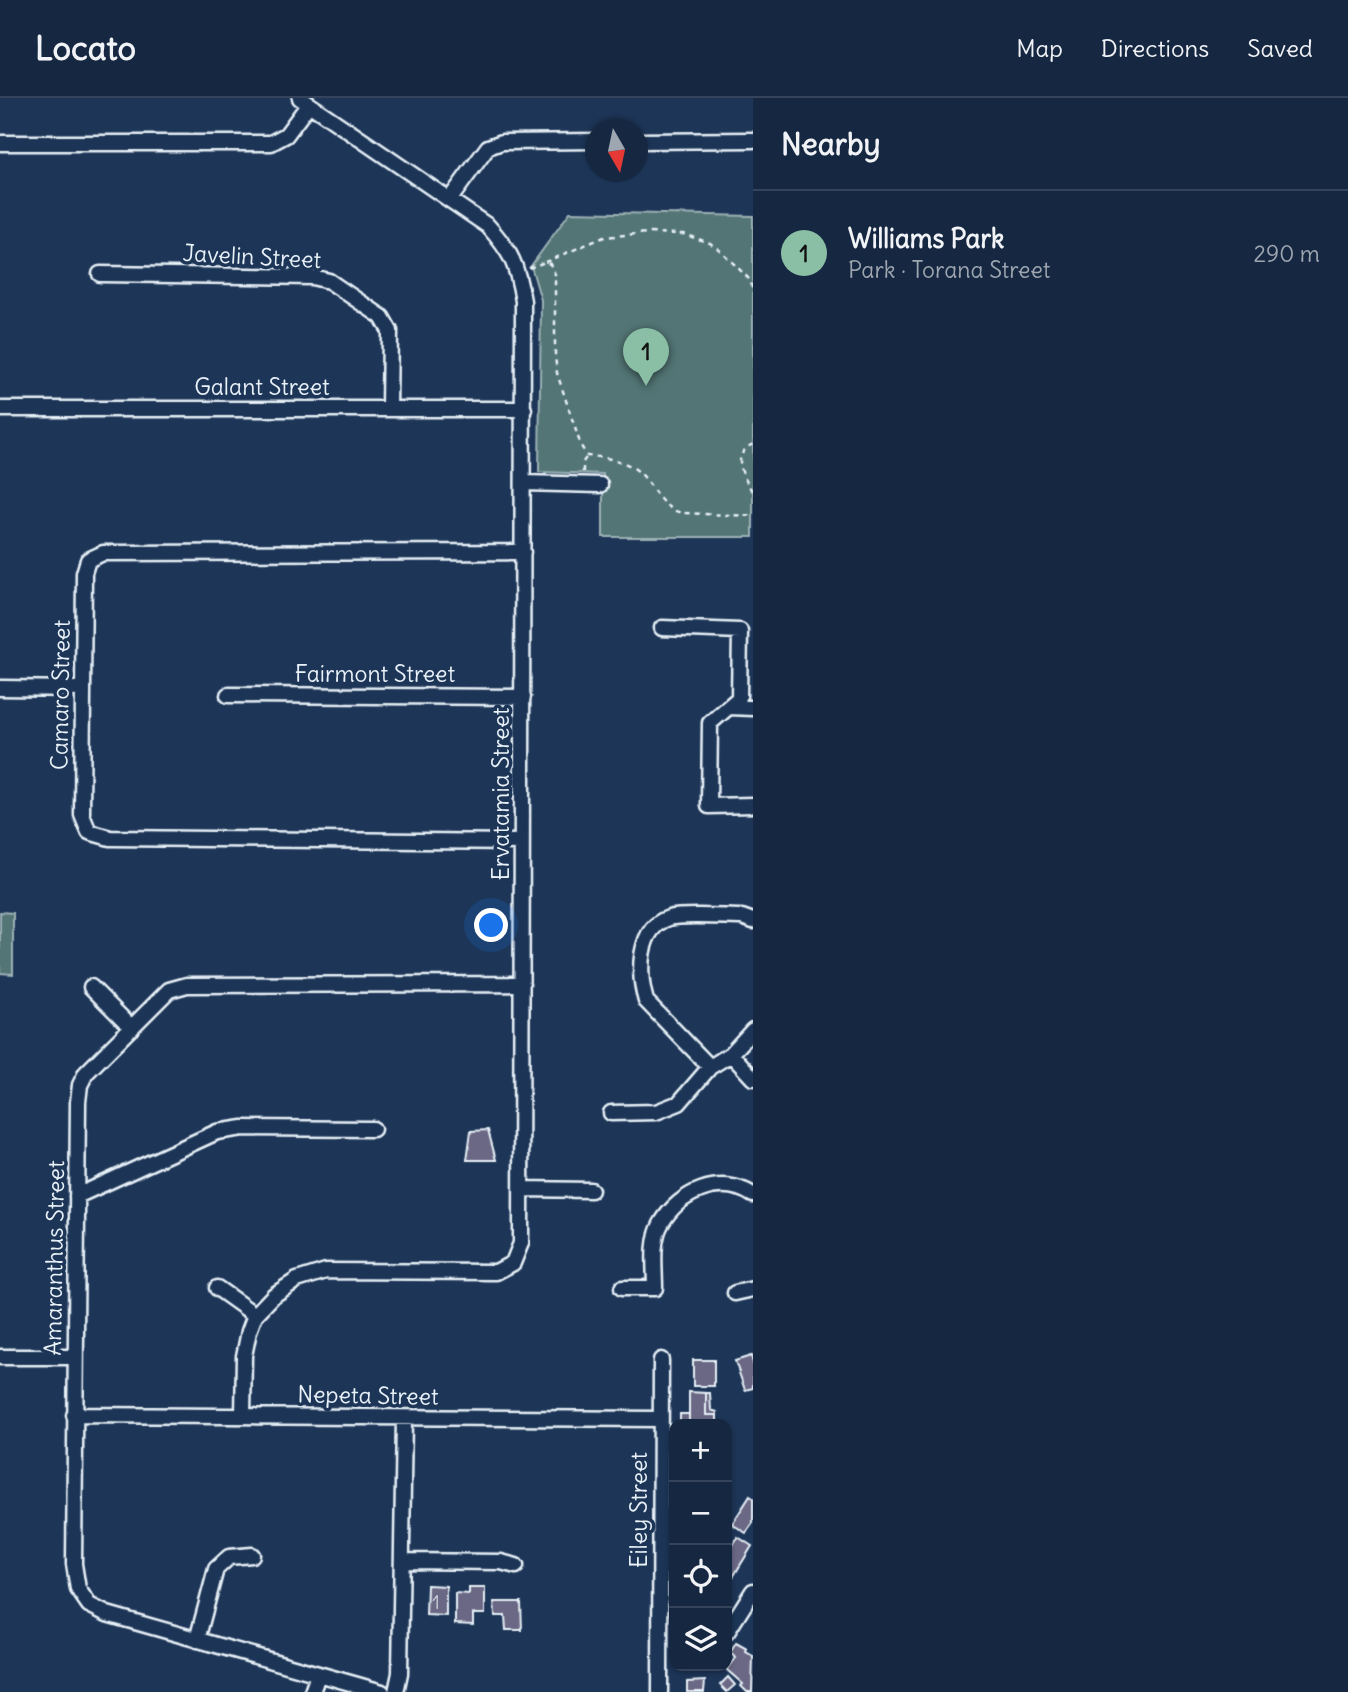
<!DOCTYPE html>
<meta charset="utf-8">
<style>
body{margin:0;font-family:Delius,sans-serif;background:#1f3048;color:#f1f3f6}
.controls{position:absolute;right:21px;bottom:21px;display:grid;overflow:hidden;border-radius:14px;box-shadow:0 2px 5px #0004}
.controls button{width:63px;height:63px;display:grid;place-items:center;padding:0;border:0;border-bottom:2px solid #35445a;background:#162841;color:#f1f3f6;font:35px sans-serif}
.compass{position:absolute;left:585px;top:21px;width:63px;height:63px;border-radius:50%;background:#162841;box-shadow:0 2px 5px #0004;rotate:171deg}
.you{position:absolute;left:492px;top:828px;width:24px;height:24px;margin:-18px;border:5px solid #fff;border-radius:50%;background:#1a73e8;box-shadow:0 0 0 10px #1a73e833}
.badge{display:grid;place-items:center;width:46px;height:46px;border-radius:50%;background:#8abfa5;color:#111;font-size:23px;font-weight:700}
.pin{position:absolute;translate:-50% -58px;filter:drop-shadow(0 2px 4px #0008)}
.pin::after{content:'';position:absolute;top:37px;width:24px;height:21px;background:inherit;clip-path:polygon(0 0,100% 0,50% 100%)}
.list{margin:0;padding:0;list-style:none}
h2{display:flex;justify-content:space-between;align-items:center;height:91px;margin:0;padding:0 28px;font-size:30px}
h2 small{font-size:23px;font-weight:400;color:#9ea6b1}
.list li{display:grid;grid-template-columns:46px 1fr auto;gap:21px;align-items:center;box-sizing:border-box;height:126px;padding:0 28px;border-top:2px solid #35445a}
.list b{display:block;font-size:26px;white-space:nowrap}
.list p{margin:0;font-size:23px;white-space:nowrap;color:#9ea6b1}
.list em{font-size:23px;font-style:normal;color:#9ea6b1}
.icon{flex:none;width:38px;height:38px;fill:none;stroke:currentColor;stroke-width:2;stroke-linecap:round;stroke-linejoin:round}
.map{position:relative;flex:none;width:753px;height:1594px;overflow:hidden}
header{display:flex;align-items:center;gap:42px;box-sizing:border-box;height:98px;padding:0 35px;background:#162841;border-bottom:2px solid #35445a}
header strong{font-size:33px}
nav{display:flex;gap:38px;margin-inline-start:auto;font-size:24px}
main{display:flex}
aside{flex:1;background:#162841}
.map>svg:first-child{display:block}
.green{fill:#527474;stroke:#9db2b6;stroke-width:2}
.building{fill:#6b6784;stroke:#e8f1f8;stroke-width:2}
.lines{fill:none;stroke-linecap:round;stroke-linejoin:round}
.minor-casing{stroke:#e8f1f8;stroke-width:19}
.path{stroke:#e8f1f8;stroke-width:2.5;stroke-dasharray:5 5;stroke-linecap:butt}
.minor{stroke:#1d3557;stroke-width:14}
.labels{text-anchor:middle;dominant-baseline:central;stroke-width:7;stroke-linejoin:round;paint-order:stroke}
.number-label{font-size:19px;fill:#c9cedb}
.street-label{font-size:23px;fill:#e8f1f8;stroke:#1d3557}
</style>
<header>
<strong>Locato</strong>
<nav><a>Map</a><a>Directions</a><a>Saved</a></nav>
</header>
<main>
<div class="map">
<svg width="753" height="1594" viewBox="0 0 753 1594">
<rect width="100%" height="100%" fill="#1d3557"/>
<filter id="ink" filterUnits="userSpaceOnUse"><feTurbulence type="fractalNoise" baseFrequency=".0143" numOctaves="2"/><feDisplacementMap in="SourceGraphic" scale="14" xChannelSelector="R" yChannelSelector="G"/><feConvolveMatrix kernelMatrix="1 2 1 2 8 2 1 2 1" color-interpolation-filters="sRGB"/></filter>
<g filter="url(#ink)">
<path class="green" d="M570,114L753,118V439H603V376L539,374L541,202L531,168Z
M0,814L13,815V876L0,875Z"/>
<path class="building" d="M488,1032L496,1062H467L471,1033Z
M751,1258L753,1265V1290L745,1292L735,1263Z
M693,1262H714V1288H693Z
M689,1294L706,1295V1317H717V1326H689Z
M706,1295H710L711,1312L717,1314V1317H706Z
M680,1316H689V1326H680Z
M750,1398L753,1400V1425L746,1435L732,1426Z
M738,1439L752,1448L733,1479L727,1475V1456Z
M427,1487L446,1488V1518L426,1517Z
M469,1490H485V1516H473V1527L455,1526V1495L469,1496Z
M494,1504H521L522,1532H506L505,1518H495Z
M736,1545L747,1551L746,1554L753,1558L752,1594H747L741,1588L743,1586L727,1572L736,1560L730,1555Z
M728,1579L735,1587L727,1594L720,1587Z
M705,1583L704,1594H687V1584Z"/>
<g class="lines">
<g class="minor-casing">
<path id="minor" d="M638,43L753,42
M0,45H271L286,37L309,6
M450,101L488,49L502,44L596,43
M100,176L312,179L329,183L382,219L390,233L389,310
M0,311H524
M523,385L600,387
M662,530L740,533L739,600L710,625L709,708L753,707
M0,590L82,591
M228,597L523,599
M729,609L753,610
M522,744L110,740L89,734L82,717L84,475L88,462L103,455L523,454
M91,889L132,930
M731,956L753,980
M710,969L646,903C638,876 637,830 669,820C681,816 727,819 742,819L753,823
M611,1015L656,1014L679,1005L710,969L731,956L753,932
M521,1091L591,1092
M77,1098L217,1034L243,1030L373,1031
M217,1190L255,1217
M622,1190H655C655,1170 651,1144 661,1126C679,1094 721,1076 753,1097
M735,1195L753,1191
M0,1259H75
M74,1317L660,1321
M243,1318L244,1258L249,1233L255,1217L274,1197L297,1182L326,1173L496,1174L513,1165L521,1145L523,203C517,167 512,155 488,128L300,0
M403,1463L501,1464L516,1468
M727,1534L753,1493
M197,1542L216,1471L229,1459L252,1457
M312,1594L318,1577
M382,1594L107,1516L89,1507L78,1491L74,1466L78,1004L80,987L86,975L169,892L187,887L522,886
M396,1594L400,1575L404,1321
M660,1594L661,1262"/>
</g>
<path class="path" d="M545,164L604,139L647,135L683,136L710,145L721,153L750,182L753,193
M529,170L545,164L550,166L555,176V258L557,275L581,348L587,358C607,359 630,363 643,378C656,393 661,410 682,415L753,418
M753,346C729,358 744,379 753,395
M583,374V364L587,358"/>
<use href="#minor" class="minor"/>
</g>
</g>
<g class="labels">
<g class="number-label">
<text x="436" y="1504">1</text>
</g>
<g class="street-label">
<text transform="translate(252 158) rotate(3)">Javelin Street</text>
<text x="262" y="288">Galant Street</text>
<text x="375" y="575">Fairmont Street</text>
<text transform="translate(60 597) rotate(-89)">Camaro Street</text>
<text transform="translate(500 696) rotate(-90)">Ervatamia Street</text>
<text transform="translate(54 1160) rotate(-89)">Amaranthus Street</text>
<text transform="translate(368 1297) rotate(1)">Nepeta Street</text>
<text transform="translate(638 1412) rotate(-90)">Eiley Street</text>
</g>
</g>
</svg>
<div class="controls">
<button>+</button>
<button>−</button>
<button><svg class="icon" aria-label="locate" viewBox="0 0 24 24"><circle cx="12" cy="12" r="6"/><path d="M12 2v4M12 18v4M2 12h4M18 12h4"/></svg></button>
<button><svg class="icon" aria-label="layers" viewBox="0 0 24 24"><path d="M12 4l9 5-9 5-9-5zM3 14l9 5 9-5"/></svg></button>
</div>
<svg class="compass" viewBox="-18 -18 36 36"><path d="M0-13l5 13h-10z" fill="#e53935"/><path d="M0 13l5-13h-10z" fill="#9ea6b1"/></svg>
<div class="you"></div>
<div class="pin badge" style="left:646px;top:288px">1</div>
</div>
<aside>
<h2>Nearby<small></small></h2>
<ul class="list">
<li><span class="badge">1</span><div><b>Williams Park</b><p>Park · Torana Street</p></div><em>290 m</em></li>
</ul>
</aside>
</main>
